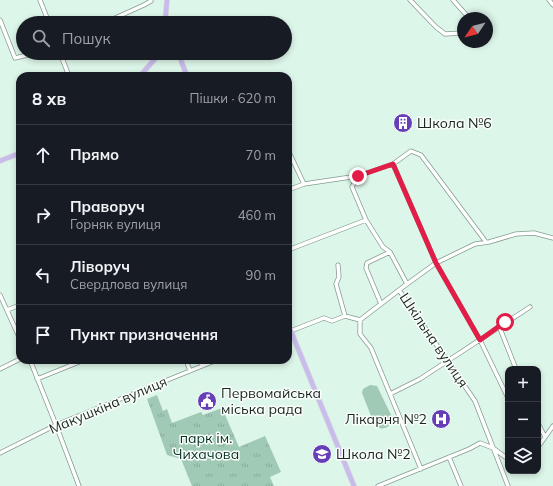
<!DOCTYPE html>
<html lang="uk">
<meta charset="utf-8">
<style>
body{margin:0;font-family:Mulish,sans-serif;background:#20242c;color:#f1f3f6}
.controls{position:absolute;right:12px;bottom:12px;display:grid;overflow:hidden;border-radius:8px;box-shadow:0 2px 6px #0003}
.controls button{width:36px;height:36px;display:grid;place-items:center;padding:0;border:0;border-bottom:1px solid #363941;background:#171b24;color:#f1f3f6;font:20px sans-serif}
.compass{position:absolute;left:457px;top:12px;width:36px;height:36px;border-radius:50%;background:#171b24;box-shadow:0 2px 6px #0003;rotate:235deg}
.stop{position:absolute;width:12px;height:12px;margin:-9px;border:3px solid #e11d48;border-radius:50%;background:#fff}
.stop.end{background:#e11d48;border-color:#fff;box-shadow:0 1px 4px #0008}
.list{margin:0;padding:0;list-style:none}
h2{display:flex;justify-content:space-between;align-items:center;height:52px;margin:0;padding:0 16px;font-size:17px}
h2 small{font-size:13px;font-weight:400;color:#9ea1a6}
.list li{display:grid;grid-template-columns:26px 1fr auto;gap:12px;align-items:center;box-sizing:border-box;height:60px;padding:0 16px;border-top:1px solid #363941}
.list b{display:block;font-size:15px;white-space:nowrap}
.list p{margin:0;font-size:13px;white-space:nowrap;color:#9ea1a6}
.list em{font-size:13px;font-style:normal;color:#9ea1a6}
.icon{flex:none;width:22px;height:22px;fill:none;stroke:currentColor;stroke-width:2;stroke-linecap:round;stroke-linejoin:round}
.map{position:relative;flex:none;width:553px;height:486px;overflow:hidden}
.search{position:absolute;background:#171b24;box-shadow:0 2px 6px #0003;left:16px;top:16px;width:276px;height:44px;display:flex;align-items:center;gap:10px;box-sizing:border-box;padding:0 14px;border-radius:22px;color:#9ea1a6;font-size:15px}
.panel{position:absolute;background:#171b24;box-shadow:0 2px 6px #0003;left:16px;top:72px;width:276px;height:292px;border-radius:12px}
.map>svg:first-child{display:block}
.park{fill:url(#park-tufts)}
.pitch{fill:#a0c9b6}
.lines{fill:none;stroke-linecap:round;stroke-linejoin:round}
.minor-casing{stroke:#849c91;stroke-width:5}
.major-casing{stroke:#dbdcdb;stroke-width:6}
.minor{stroke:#fff;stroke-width:3.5}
.major{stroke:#c7bceb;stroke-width:4.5}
.route{stroke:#e11d48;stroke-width:5}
.labels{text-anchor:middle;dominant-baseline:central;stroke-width:3;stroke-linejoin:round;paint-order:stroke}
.poi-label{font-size:14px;fill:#1b2520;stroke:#f9fefb;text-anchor:start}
.street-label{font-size:14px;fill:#1b2520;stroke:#f9fefb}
.park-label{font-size:14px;fill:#073223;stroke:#f9fefb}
</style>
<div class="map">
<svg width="553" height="486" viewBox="0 0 553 486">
<defs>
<pattern id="park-tufts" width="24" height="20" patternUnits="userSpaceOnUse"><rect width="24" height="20" fill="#a0c9b6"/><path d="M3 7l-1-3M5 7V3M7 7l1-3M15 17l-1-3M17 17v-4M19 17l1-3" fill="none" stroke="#89ac9c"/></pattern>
</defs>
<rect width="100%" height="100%" fill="#ddf6ea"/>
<path class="park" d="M157,395L163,411L167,409L172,423L201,412L203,415L222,408L239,447L265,436L281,472L270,477L274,486H192L181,459L167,455L147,399Z"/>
<path class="pitch" d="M370,385L377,386L393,419C390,428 383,431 375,426L362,393L363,389Z"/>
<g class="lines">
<g class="minor-casing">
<path id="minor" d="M40,0L49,23
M410,0L436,27L445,34L463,33
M453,0L469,18
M549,0L553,5
M0,20L15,58L36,53
M104,23L144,5L151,1
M60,53L69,76
M288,150L304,184
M393,164L436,263L480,340L508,398
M288,190L304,184L358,176L393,164L411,151L421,155L486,242
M288,250L366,220
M338,265L339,277L336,284L345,316
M407,284L436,263L475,244L489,242L516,234L534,233L553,238
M399,290L475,401L508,486
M0,295L20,339
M381,304L366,268L367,263L390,252
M7,310L20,305
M360,320V334L371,348L421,469
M499,326L516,369
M288,332L324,318L332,321L345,316L360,320L407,284L390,252L383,247L366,220L352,187L358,176
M30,360L56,425L79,486
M186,360L190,371
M200,360L202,366
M0,369L20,359
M37,379L84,360
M390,394L420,379L530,307
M538,423L545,437
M538,447L553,426
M0,453L56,425L217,360
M449,457L461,486
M378,486L469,449L480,443L493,448L508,459"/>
</g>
<g class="major-casing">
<path id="major" d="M165,23L167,0
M178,53L187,76
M140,76L160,53
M0,161L20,153
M288,324L354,486"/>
</g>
<use href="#minor" class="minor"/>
<use href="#major" class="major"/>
</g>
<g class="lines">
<path class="route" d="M358,176L393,164L436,263L480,340L505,322"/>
</g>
<defs>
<g id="building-disc" transform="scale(1)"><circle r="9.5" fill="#663eb6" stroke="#f9fefb"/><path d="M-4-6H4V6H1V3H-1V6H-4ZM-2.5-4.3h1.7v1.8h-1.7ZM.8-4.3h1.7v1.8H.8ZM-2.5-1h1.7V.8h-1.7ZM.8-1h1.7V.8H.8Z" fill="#fff"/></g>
<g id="civic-disc" transform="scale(1)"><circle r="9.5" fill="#663eb6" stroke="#f9fefb"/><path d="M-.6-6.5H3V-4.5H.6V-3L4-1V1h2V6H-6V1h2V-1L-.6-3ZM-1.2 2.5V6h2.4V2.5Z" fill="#fff"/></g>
<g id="hospital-disc" transform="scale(1)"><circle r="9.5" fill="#663eb6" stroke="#f9fefb"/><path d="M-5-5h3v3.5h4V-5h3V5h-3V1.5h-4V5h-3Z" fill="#fff"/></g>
<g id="school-disc" transform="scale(1)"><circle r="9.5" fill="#663eb6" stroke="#f9fefb"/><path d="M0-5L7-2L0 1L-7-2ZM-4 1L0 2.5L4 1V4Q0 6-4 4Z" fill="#fff"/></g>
</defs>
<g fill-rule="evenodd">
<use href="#building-disc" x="403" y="123"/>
<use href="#civic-disc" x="207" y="401"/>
<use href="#hospital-disc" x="441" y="419"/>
<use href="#school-disc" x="322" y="454"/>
</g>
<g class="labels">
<g class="poi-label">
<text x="417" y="123">Школа №6</text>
<text x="221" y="393">Первомайська<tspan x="221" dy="16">міська рада</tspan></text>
<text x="427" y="419" text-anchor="end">Лікарня №2</text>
<text x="336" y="454">Школа №2</text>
</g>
<g class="street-label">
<text transform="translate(434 340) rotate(56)">Шкільна вулиця</text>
<text transform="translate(108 405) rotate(-23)">Макушкіна вулиця</text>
</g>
<g class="park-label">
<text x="206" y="438">парк ім.<tspan x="206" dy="16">Чихачова</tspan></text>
</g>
</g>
</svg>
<div class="controls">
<button>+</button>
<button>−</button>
<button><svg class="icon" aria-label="layers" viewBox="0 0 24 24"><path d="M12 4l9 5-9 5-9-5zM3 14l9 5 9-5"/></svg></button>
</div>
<svg class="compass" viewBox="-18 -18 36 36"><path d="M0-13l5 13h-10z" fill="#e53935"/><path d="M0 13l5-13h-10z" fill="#9ea1a6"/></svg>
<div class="stop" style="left:505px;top:322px"></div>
<div class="stop end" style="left:358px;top:176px"></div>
<div class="search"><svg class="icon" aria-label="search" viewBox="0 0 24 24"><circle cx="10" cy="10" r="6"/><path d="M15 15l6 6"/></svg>Пошук</div>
<section class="panel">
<h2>8 хв<small>Пішки · 620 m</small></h2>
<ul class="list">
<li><svg class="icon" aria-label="ahead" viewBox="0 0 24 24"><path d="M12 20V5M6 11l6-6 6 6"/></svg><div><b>Прямо</b></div><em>70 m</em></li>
<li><svg class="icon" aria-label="right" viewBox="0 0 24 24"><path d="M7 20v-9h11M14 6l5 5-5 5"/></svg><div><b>Праворуч</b><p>Горняк вулиця</p></div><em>460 m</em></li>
<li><svg class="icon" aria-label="left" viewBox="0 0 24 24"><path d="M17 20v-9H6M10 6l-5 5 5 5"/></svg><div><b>Ліворуч</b><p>Свердлова вулиця</p></div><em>90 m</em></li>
<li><svg class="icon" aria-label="arrive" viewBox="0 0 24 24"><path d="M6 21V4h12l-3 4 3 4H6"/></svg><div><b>Пункт призначення</b></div></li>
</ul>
</section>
</div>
